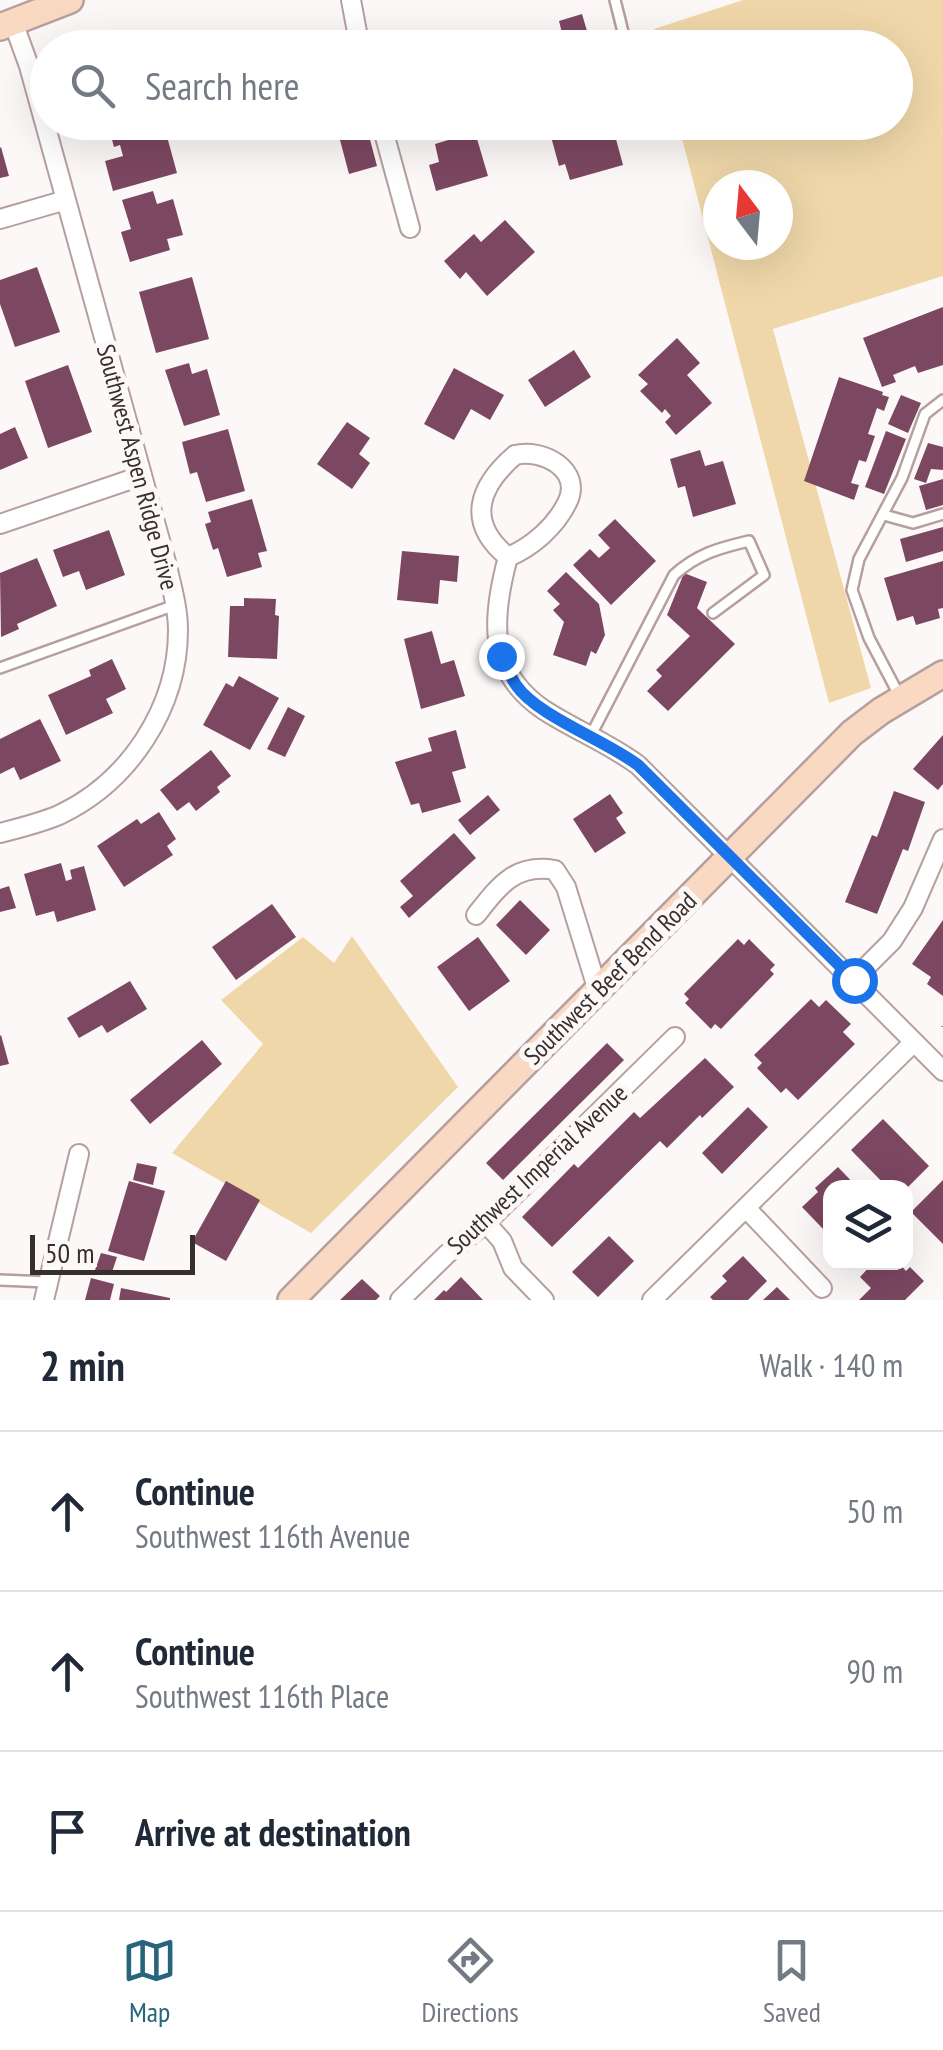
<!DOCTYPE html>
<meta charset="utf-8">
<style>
body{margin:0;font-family:"PT Sans Narrow",sans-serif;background:#f6f6f7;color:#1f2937}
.controls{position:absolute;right:30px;bottom:30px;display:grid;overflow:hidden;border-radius:20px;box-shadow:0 10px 40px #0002}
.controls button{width:90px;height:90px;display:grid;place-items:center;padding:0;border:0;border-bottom:2px solid #e0e1e3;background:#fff;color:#1f2937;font:50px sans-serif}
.compass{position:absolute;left:703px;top:170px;width:90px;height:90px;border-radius:50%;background:#fff;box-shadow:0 10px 40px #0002;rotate:344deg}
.scale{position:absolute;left:30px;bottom:25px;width:165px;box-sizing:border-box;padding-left:10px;border:5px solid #372e2e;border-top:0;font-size:28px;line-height:35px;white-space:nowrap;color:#372e2e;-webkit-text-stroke:8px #fdf8f8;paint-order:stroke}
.stop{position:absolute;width:30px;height:30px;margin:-22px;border:8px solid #1a73e8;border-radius:50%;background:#fff}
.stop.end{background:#1a73e8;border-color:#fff;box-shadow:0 2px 10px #0008}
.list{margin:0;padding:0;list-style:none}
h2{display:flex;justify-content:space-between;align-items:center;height:130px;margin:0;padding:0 40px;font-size:42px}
h2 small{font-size:32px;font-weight:400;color:#747a83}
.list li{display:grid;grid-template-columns:65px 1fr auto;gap:30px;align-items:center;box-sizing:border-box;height:160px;padding:0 40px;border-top:2px solid #e0e1e3}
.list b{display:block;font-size:38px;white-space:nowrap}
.list p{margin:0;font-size:32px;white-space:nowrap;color:#747a83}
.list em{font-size:32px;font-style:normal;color:#747a83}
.icon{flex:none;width:55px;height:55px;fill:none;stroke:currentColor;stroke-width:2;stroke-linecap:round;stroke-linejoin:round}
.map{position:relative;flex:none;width:943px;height:1300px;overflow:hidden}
.search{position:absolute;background:#fff;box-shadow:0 10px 40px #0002;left:30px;right:30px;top:30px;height:110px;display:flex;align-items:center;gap:25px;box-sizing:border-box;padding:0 35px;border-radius:55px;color:#747a83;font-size:38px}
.sheet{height:610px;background:#fff}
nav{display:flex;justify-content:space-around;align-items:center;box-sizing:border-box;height:140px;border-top:2px solid #e0e1e3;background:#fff;font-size:28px;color:#747a83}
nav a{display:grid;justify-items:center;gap:5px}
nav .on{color:#28657c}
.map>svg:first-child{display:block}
.green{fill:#efd7a9;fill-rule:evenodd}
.building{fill:#7c4761}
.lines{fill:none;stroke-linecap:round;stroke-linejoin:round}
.service-casing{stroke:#b6a09f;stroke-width:14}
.minor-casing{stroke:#b6a09f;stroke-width:22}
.secondary-casing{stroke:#b6a09f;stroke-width:30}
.path{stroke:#928b8b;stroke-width:4;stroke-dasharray:2.5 8;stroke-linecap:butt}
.service{stroke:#fff;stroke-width:9}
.minor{stroke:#fff;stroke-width:18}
.secondary{stroke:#fad9c2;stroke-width:25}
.route{stroke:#1a73e8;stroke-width:12}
.labels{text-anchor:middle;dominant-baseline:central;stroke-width:10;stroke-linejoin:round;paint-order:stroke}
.street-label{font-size:25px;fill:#372e2e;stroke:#fdf8f8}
</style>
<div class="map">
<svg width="943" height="1300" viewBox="0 0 943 1300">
<rect width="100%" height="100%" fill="#fdf8f8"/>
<path class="green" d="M743,0H943V276L773,329L871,688L829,703L678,123L896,122V48L659,47L654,29ZM718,185H778V245H718Z
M352,936L458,1087L311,1233L172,1153L263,1044L221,1000L303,937L334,963Z"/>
<path class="building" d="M582,14L592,48H538L537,44L563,37L559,21Z
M116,122H163L177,173L113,191L105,161L123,156L120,145L114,147L108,125Z
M547,122H576L580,137L613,128L623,165L570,180L565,164L559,166Z
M368,132L377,166L349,174L340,140Z
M475,132L488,176L436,191L429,165L439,162L435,144Z
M1,147L9,176L0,178V148Z
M153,191L157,204L173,199L183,235L167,239L170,250L130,262L121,232L131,229L122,200Z
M505,220L535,252L487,296L466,272L460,279L444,261L474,234L481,242Z
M37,267L60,332L15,347L0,304V280Z
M192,277L209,339L156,353L139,292Z
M943,307V365L918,373L915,366L893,375L896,382L882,387L863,338Z
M677,338L700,363L687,375L712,403L676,435L665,422L671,416L665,409L662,413L640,391L648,384L638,375Z
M574,350L591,377L545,407L528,380Z
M189,363L192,374L207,369L220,415L184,426L165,370Z
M68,365L92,432L48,448L25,381Z
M454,368L504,395L490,420L471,409L454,440L424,424Z
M839,377L883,392L882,395L889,397L884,411L877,408L868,434L875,436L866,462L859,460L851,483L859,485L854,500L804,481Z
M901,395L921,403L908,433L888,424Z
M347,422L370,438L359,454L370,463L352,489L317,464Z
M15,427L28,458L0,470V434Z
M228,429L245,491L206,502L197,472L190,474L182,442Z
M886,431L906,439L884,494L865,487Z
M928,443L943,447V470L931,469L926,483L914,479Z
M700,450L705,466L723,461L736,504L693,517L685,486L678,488L670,459Z
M943,479V505L926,510L919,486Z
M252,499L267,551L258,553L262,567L227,577L218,548L213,550L205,524L211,522L208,512Z
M615,519L656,561L611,605L573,565L590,549L599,558L610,548L598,535Z
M943,527V551L906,562L900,539Z
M109,530L125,575L86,590L79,571L63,577L53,550Z
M402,551L459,556L457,582L440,580L438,604L397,600Z
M37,558L57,606L17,624L19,629L1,637L0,573Z
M943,561V608L938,609L940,618L916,625L913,616L897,621L884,578Z
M566,572L599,604L605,635L596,654L591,651L586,666L553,655L564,622L553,610L560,604L547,591Z
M684,573L707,582L697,608L735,644L668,711L647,691L662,676L656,670L690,636L667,615Z
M244,598L276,599L275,615L279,616L277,659L228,657L230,606H244Z
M432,631L441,664L454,660L465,696L421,709L404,639Z
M112,659L126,689L106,699L113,713L66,735L48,695L91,676L89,670Z
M239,676L279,698L250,750L203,725L226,683L233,687Z
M288,707L305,716L285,757L267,749Z
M40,719L61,761L20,780L14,767L0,774V739Z
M456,730L466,768L452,772L461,802L422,813L419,803L411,805L395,762L432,751L428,738Z
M943,735V784L938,790L913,769Z
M211,750L231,776L217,787L220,792L196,811L189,802L177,811L160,790Z
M894,791L925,802L908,851L903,849L877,914L845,902L872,835L877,837Z
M610,794L623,813L616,818L626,833L595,853L573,819Z
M488,795L500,810L470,835L458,820Z
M159,812L176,839L167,846L173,855L124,887L97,846L137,819L141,824Z
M454,833L476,858L409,918L400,907L413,896L400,881Z
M61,863L66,881L72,879L70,870L84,866L96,910L57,922L54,911L36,916L24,874Z
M9,886L16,908L0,912V889Z
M520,900L550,930L526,955L496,925Z
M272,904L296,937L236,980L212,947Z
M943,920V996L927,984L931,977L912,964Z
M478,937L510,981L469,1011L437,967Z
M738,939L744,945L749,939L775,965L770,970L774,974L721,1029L715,1024L711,1029L685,1003L689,999L684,994Z
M130,981L147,1009L107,1033L102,1025L79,1038L67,1018Z
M811,999L819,1007L826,1000L851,1024L843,1032L855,1044L798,1100L786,1088L781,1093L757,1068L762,1063L754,1055Z
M1,1035L9,1064L0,1066V1036Z
M202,1040L222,1064L150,1124L130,1100Z
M607,1043L624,1060L503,1180L486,1163Z
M705,1058L734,1087L702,1118L700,1115L667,1148L660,1141L552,1247L522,1217L574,1164L578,1168L634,1112L640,1118Z
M748,1107L768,1127L722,1174L702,1153Z
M883,1119L929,1166L907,1188H888L851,1150Z
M137,1163L157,1167L153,1185L133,1180Z
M838,1167L858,1188H830V1225L824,1230L802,1207L818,1192L815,1188Z
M943,1180V1244L911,1212Z
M129,1181L165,1191L144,1261L108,1251Z
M226,1181L260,1200L226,1261L192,1242Z
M609,1236L634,1261L598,1297L572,1272Z
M101,1253L117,1257L111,1275L95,1270Z
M743,1256L767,1281L748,1300H713L710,1297L727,1281L722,1276Z
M874,1262H898L906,1271L910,1267L924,1281L905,1300H859L871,1288L860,1277Z
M461,1277L483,1300H434L444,1290L446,1292Z
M91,1278L114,1284L110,1300H85Z
M362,1279L380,1296L376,1300H340Z
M777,1287L790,1300H763Z
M121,1288L170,1298V1300H119Z"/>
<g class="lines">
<g class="service-casing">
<path id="service" d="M615,0L627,48
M884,515L913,523L943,514
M0,668L175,605
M899,695L869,638L852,590L859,559L902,478L925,414L943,400
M591,735L674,575C697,554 719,548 749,541L764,575L713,613
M0,1280L48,1282"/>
</g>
<g class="minor-casing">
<path id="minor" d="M351,0L360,48
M381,122L410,228
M0,219L66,200
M0,524L141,476
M508,557C465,522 479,486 515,455C542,448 584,470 567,503C555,527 532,547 508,557C492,616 486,671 544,710C575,730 608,743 638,765L943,1071
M0,833C20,828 40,823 59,815C129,782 178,708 178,630C178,607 171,584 166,562L29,66L13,22
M476,915C499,886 515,863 555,870L566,887L598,991
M854,979L892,941L913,908L943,839
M746,1208L822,1288
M486,1223L502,1241L513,1268L544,1300
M44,1300L79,1154
M400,1300L447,1254L486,1223L675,1037
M652,1300L914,1042"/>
</g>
<g class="secondary-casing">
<path id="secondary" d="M0,27L70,0
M291,1300L852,733L881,711L943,674"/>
</g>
<path class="path" d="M943,1026V1027"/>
<use href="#service" class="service"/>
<use href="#minor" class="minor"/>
<use href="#secondary" class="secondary"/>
</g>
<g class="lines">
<path class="route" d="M501,656C506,665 510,676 516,685C537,716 605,740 638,765L854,980"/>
</g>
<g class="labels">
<g class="street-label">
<text transform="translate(138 467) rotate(75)">Southwest Aspen Ridge Drive</text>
<text transform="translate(610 978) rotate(-45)">Southwest Beef Bend Road</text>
<text transform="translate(537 1169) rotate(-43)">Southwest Imperial Avenue</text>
</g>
</g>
</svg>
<div class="controls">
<button><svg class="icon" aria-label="layers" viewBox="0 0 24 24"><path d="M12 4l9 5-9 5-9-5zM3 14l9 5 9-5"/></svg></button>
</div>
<svg class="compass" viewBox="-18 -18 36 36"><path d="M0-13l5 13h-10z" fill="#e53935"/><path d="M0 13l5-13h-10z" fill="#747a83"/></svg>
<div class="scale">50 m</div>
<div class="stop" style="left:854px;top:980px"></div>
<div class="stop end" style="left:501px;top:656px"></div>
<div class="search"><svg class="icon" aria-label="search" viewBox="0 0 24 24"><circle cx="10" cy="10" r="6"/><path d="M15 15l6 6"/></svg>Search here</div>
</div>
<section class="sheet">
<h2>2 min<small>Walk · 140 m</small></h2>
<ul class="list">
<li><svg class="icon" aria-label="ahead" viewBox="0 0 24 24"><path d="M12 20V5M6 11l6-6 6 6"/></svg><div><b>Continue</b><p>Southwest 116th Avenue</p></div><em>50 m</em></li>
<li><svg class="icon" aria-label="ahead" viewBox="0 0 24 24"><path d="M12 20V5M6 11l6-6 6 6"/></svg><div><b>Continue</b><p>Southwest 116th Place</p></div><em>90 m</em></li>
<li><svg class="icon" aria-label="arrive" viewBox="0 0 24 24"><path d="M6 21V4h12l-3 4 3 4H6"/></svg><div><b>Arrive at destination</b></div></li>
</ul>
</section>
<nav>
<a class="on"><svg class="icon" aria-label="map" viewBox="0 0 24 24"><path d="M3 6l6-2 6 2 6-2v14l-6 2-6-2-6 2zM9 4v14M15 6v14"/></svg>Map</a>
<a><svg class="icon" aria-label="directions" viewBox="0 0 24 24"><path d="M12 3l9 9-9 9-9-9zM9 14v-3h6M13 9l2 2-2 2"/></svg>Directions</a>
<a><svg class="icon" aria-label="saved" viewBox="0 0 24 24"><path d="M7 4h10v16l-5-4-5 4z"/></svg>Saved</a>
</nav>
